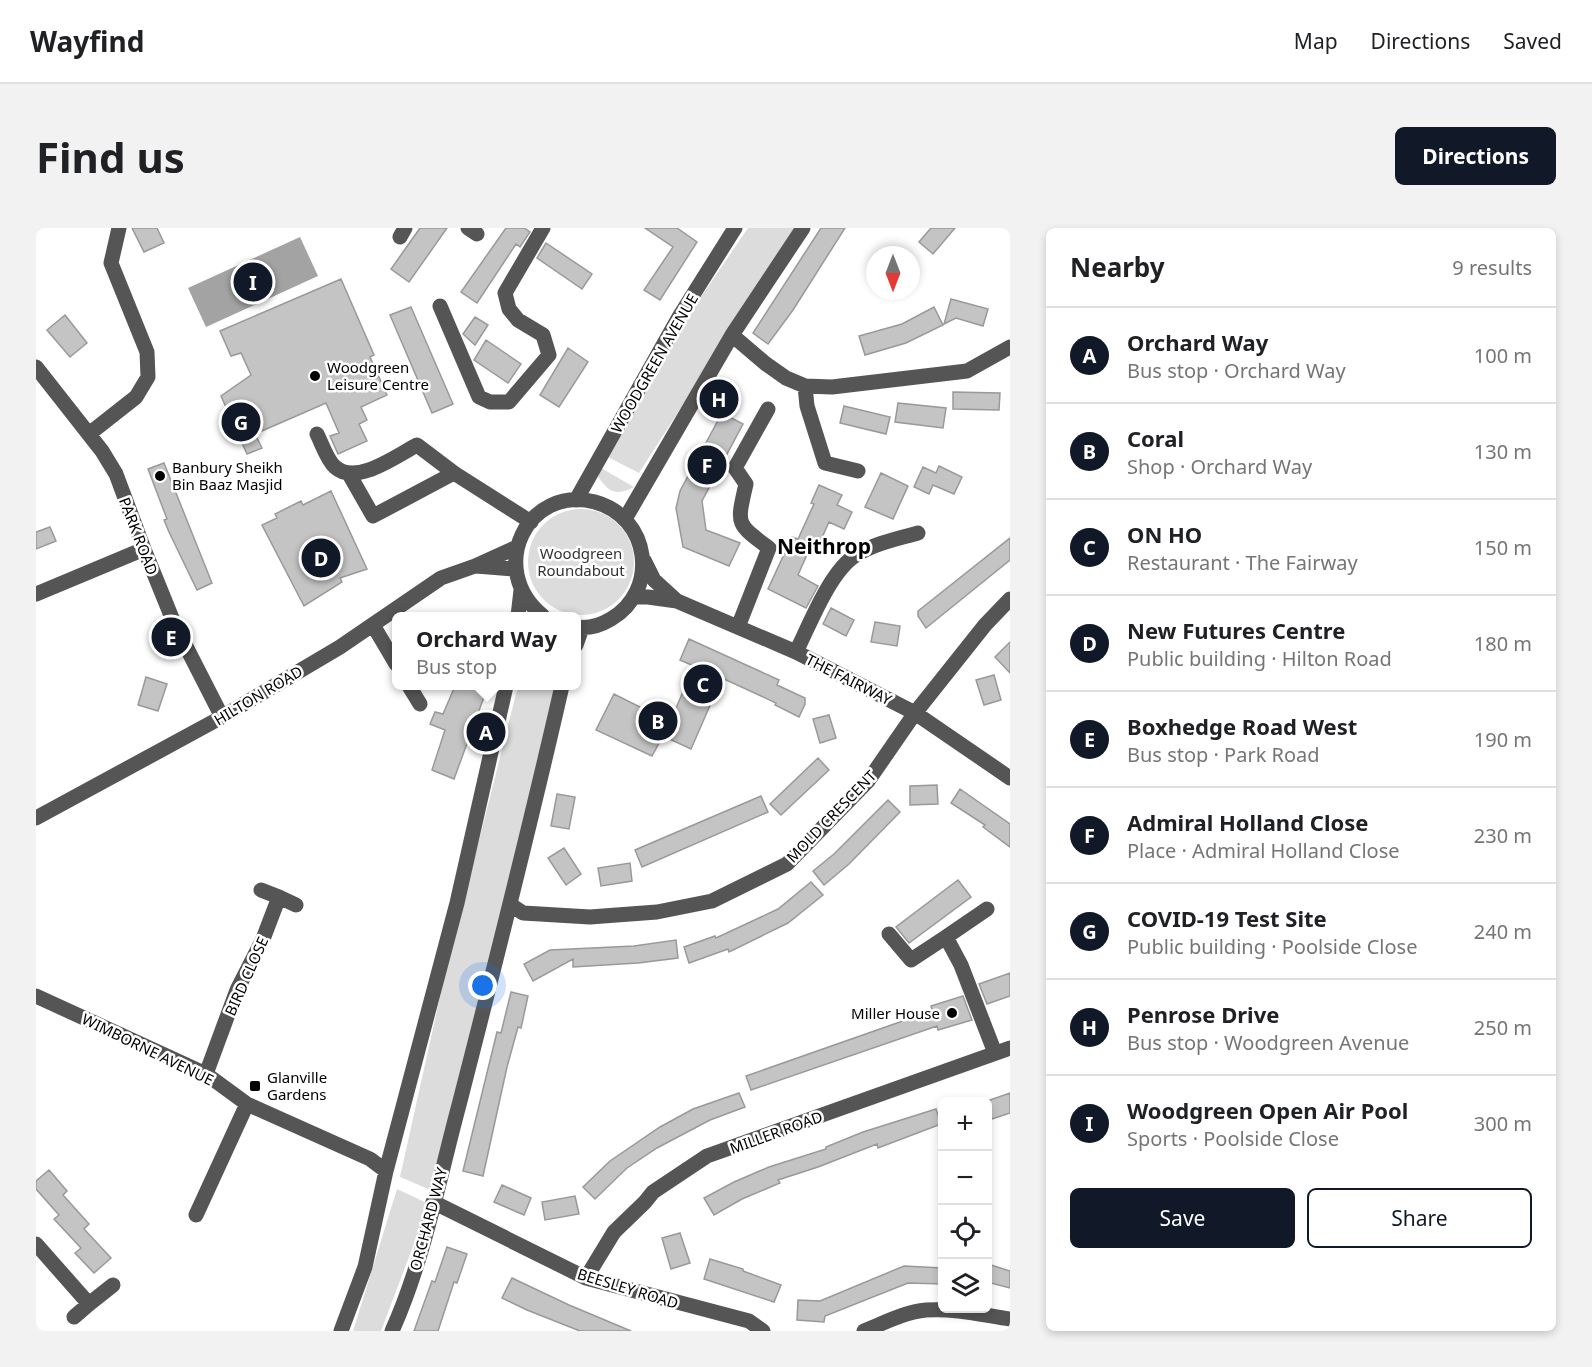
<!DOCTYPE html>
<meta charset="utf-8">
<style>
body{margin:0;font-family:"Noto Sans",sans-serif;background:#f2f2f2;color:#202124}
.controls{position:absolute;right:18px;bottom:18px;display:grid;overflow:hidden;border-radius:9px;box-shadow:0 3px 9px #0003}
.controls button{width:54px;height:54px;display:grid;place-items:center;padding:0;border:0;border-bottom:2px solid #e0e0e0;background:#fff;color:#202124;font:30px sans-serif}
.compass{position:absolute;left:830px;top:18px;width:54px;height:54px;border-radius:50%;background:#fff;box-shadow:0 3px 9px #0003;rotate:180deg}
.you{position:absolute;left:447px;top:758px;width:21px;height:21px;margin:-15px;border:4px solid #fff;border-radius:50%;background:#1a73e8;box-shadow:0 0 0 9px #1a73e833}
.badge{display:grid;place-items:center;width:39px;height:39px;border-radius:50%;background:#111827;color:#fff;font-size:20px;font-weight:700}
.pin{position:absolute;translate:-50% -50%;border:3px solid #fff;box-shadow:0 2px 6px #0006}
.popup{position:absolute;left:356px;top:384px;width:189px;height:78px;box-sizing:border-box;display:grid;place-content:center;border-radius:9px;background:#fff;filter:drop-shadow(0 2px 4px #0005);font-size:20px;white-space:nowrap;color:#757577}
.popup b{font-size:22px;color:#202124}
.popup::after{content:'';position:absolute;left:50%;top:100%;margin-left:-12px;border:12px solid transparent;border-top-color:#fff}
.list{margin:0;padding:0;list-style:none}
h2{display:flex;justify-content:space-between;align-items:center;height:78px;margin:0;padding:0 24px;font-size:26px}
h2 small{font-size:20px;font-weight:400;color:#757577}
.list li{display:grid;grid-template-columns:39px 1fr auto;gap:18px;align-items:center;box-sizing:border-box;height:96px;padding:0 24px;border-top:2px solid #e0e0e0}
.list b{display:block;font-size:22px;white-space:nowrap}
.list p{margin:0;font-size:20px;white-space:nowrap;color:#757577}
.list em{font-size:20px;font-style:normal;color:#757577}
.actions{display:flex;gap:12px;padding:18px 24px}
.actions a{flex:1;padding:14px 0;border:2px solid #111827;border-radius:9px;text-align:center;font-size:21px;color:#111827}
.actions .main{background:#111827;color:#fff}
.icon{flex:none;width:33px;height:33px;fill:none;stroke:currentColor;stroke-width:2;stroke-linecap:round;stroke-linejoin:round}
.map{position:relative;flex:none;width:974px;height:1103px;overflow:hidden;border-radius:9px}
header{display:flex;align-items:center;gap:36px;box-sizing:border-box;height:84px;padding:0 30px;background:#fff;border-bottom:2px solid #e0e0e0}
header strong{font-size:28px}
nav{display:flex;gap:33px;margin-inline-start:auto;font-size:21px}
.intro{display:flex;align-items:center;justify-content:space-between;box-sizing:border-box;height:144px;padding:0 36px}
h1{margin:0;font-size:42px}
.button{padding:15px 27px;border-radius:9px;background:#111827;color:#fff;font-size:21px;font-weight:700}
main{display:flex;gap:36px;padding:0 36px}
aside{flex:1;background:#fff;border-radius:9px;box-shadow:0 3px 9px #0003}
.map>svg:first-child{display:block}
.green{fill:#dcdcdc}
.water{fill:#a3a3a3}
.building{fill:#c4c4c4;stroke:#999;stroke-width:1.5}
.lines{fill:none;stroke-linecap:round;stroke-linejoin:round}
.minor{stroke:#555;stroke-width:15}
.poi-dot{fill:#000;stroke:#fff;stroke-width:2}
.labels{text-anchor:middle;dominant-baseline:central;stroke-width:5;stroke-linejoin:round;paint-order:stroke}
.street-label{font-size:15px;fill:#000;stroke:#fff}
.poi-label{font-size:15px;fill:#000;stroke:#fff;text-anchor:start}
.park-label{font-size:15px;fill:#333;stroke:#fff}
.district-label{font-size:21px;font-weight:bold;fill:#000;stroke:#fff}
</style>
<header>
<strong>Wayfind</strong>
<nav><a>Map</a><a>Directions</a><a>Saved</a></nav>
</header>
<div class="intro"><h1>Find us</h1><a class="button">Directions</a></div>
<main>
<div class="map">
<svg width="974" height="1103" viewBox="0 0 974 1103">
<rect width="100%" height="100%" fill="#fff"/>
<path class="green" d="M712,0H760L603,245L570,228L639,107Z
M565,240L598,259C580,268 574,265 562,249Z
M492 334a53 53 0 1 1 106 0a53 53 0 1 1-106 0Z
M482,458H521L397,963L364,949L408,751Z
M361,961L393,976L345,1103H317Z"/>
<path class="water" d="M264,9L282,48L170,99L152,60Z"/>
<path class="building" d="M96,0H121L128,15L108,24Z
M384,0H411L373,54L355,41Z
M470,0H488L494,4L484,19L480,16L441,75L425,64Z
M609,0H641L661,14L624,72L608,62L637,19Z
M785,0H809L757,82L732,116L717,105Z
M895,0H919L897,26L883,14Z
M510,15L556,46L546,61L501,30Z
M305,51L338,127L334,129L351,167L325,179L331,192L323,196L331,213L302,226L294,208L303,205L290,175L219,206L226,220L211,226L185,168L215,147L205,125L195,128L184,103Z
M915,71L952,81L947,98L920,90L908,96Z
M375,79L417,176L396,185L354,87Z
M898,79L907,97L870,115L829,127L823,108L866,96Z
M29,87L51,115L34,129L11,102Z
M439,89L452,97L439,117L427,106Z
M450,112L485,136L472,155L438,132Z
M532,120L552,134L523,179L504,167Z
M917,164L964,165L963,182L917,181Z
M862,175L910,180L907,200L859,194Z
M808,178L854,189L850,206L804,195Z
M686,185L707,196L666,273L670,302L704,315L693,338L647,319L640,280L644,263Z
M128,235L176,355L161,362L133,304L128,292L131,291L112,241Z
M903,238L926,249L918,266L897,257L893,266L878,259L887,239L900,245Z
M845,245L872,258L857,291L829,279Z
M783,257L806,267L801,277L816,284L808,301L793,294L780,323L774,320L762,347L782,358L770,380L732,361L756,309L762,311L778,276L775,275Z
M295,263L331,341L304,350L306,354L268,378L226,297L241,290L239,286L265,273L267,277Z
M14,299L20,313L0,321V304Z
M974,310V332L890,400L882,388V383Z
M795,380L818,392L810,408L787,396Z
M839,394L864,398L861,418L835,414Z
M653,411L743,452L741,457L769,470V476L763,489L739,477L740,475L686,450L655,521L627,508L616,528L560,502L578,466L634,494L658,438L644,432Z
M974,414V445L959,429Z
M958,447L965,472L948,477L940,452Z
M110,449L131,456L122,483L102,477Z
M419,458H452L418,551L396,542L409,502L394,496L399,484L407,486Z
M793,487L800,510L784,515L777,491Z
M782,530L793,542L745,587L734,576Z
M901,557L902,576L874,577V558Z
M924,561L974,596V619L947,599L949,597L915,575Z
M521,566L539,569L533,601L515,598Z
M725,568L732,584L606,639L599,622Z
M852,572L864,584L813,636L788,657L777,643L798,626Z
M528,620L545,646L530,657L512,630Z
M594,635L596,653L565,658L562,640Z
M922,652L935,669L873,715L860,699Z
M775,654L787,667L752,695L693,724L692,721L653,735L648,719L679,708L680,710L742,681Z
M640,712L642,730L602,735L537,739V731L497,753L488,736L514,722L598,718Z
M974,745V768L951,776L943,756Z
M475,764L492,768L485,800L482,799L471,839L447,948L427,943L461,804L465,805Z
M927,768L936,792L902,802L901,798L715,862L710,848L861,795L896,782L895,778Z
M703,865L709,879L674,892L621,920L591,940L559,971L547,959L574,933L624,899L657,881Z
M974,865V885L956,891L951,873Z
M900,881L905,896L842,920L841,916L782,939L742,952L744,955L706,971L678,987L668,970L698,954L733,939L790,921V919L827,904Z
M13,942L31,963L27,967L53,996L48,1001L75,1030L58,1045L39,1025L45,1020L18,991L23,987L0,961V953Z
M466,957L495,970L488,987L458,974Z
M539,968L543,986L509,992L506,974Z
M644,1005L654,1035L635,1041L626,1010Z
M411,1019L431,1026L421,1055L418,1054L402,1103H378L396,1053L399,1054Z
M674,1031L707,1041V1043L745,1057L738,1074L668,1051Z
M955,1037L974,1043V1060L951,1054Z
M868,1038L906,1040V1056L872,1055L789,1088L788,1094L761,1092L762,1072L784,1073Z
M476,1050L533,1077L595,1103H544L491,1082L466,1070Z"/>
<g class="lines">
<path class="minor" d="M432,0L441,6
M364,9L369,0
M404,78L443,169L454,174H473L513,127L507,107L482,92L473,81L469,65L507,0
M696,107L730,136L750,150L769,158L796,159L931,143L974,119
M0,139L66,223L80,246L108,321L138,395L186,489
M769,158L771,178L789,235L822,243
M53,206L100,169L112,149L111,124L75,35L83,0
M281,206C286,216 291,232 299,239C320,258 360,228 381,217L418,245L495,294
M313,246L337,288L418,245
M540,272L643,89L699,0
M589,291L696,107L767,0
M608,332L618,352L641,373
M440,338L479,341
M0,366L108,321
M598,369H612L641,373L760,424L879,485L974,550
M482,388L485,362
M507,388C449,341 492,256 559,274C614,289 624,362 575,391C565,397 552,401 540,399
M337,397L360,436
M702,399L733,320C699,295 701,296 710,256L699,240L732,181
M540,417L546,400
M760,424C774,396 794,343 820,327C839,315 861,311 882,305
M373,458L384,476
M0,590L186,489L304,419L405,350L439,338L481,319
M243,669L260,677
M475,677L487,685L554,689L621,684L676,673L751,636L832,553L879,485L949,397L974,371
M951,681L910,709L925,737L959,825
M853,706L875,732L910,709
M0,768L170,846L211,876L334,931L350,943
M170,846L201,762L227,711L243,669L225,662
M397,974L550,1050L713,1093L727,1103
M160,987L211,876
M0,1016L53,1076L77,1057
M550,1050L578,1004L609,974L617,964L671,928L974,820
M38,1089L53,1076
M305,1103L329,1039L350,943L421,675L470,458
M356,1103C388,1032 403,951 423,877C459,737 494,598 526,458
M828,1103C848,1095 869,1084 890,1082C918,1080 947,1087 974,1091"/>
</g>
<g class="poi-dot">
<circle cx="279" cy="148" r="6"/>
<circle cx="124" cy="248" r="6"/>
<circle cx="916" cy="785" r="6"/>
<rect x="213" y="852" width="12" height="12" rx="3"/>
</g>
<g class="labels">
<g class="street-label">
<text transform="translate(618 135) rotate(-60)">WOODGREEN AVENUE</text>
<text transform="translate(103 308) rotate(69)">PARK ROAD</text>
<text transform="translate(813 451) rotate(27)">THE FAIRWAY</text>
<text transform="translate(222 467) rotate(-31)">HILTON ROAD</text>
<text transform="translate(795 588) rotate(-46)">MOLD CRESCENT</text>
<text transform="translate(210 748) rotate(-66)">BIRD CLOSE</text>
<text transform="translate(112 821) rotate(26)">WIMBORNE AVENUE</text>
<text transform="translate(740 904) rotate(-20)">MILLER ROAD</text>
<text transform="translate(392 991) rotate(-75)">ORCHARD WAY</text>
<text transform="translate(592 1060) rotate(17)">BEESLEY ROAD</text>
</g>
<g class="poi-label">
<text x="291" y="139">Woodgreen<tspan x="291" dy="17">Leisure Centre</tspan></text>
<text x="136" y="239">Banbury Sheikh<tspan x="136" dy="17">Bin Baaz Masjid</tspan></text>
<text x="904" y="785" text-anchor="end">Miller House</text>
<text x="231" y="849">Glanville<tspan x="231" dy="17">Gardens</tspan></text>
</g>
<g class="park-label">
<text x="545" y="325">Woodgreen<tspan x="545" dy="17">Roundabout</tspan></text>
</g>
<g class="district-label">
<text x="788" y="318">Neithrop</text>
</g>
</g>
</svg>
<div class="controls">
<button>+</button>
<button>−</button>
<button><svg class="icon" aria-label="locate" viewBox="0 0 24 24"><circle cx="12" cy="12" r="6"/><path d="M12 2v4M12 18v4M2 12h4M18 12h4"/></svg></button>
<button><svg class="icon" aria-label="layers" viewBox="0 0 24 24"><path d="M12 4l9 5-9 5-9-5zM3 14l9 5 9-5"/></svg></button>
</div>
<svg class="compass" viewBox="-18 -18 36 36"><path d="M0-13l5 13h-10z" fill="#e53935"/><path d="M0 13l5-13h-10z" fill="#757577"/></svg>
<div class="you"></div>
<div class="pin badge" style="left:450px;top:504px">A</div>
<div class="popup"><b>Orchard Way</b>Bus stop</div>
<div class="pin badge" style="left:622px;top:493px">B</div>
<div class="pin badge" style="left:667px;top:456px">C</div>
<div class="pin badge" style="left:285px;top:330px">D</div>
<div class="pin badge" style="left:135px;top:409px">E</div>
<div class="pin badge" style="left:671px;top:237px">F</div>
<div class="pin badge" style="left:205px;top:194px">G</div>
<div class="pin badge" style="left:683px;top:171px">H</div>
<div class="pin badge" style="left:217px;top:54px">I</div>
</div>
<aside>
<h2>Nearby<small>9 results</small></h2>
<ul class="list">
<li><span class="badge">A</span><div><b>Orchard Way</b><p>Bus stop · Orchard Way</p></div><em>100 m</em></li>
<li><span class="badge">B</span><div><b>Coral</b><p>Shop · Orchard Way</p></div><em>130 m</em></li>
<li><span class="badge">C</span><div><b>ON HO</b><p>Restaurant · The Fairway</p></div><em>150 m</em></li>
<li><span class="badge">D</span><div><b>New Futures Centre</b><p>Public building · Hilton Road</p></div><em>180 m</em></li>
<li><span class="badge">E</span><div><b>Boxhedge Road West</b><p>Bus stop · Park Road</p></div><em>190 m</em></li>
<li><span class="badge">F</span><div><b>Admiral Holland Close</b><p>Place · Admiral Holland Close</p></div><em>230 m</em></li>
<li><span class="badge">G</span><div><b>COVID-19 Test Site</b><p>Public building · Poolside Close</p></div><em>240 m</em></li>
<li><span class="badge">H</span><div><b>Penrose Drive</b><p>Bus stop · Woodgreen Avenue</p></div><em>250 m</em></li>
<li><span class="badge">I</span><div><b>Woodgreen Open Air Pool</b><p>Sports · Poolside Close</p></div><em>300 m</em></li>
</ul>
<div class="actions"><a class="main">Save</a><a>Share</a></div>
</aside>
</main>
